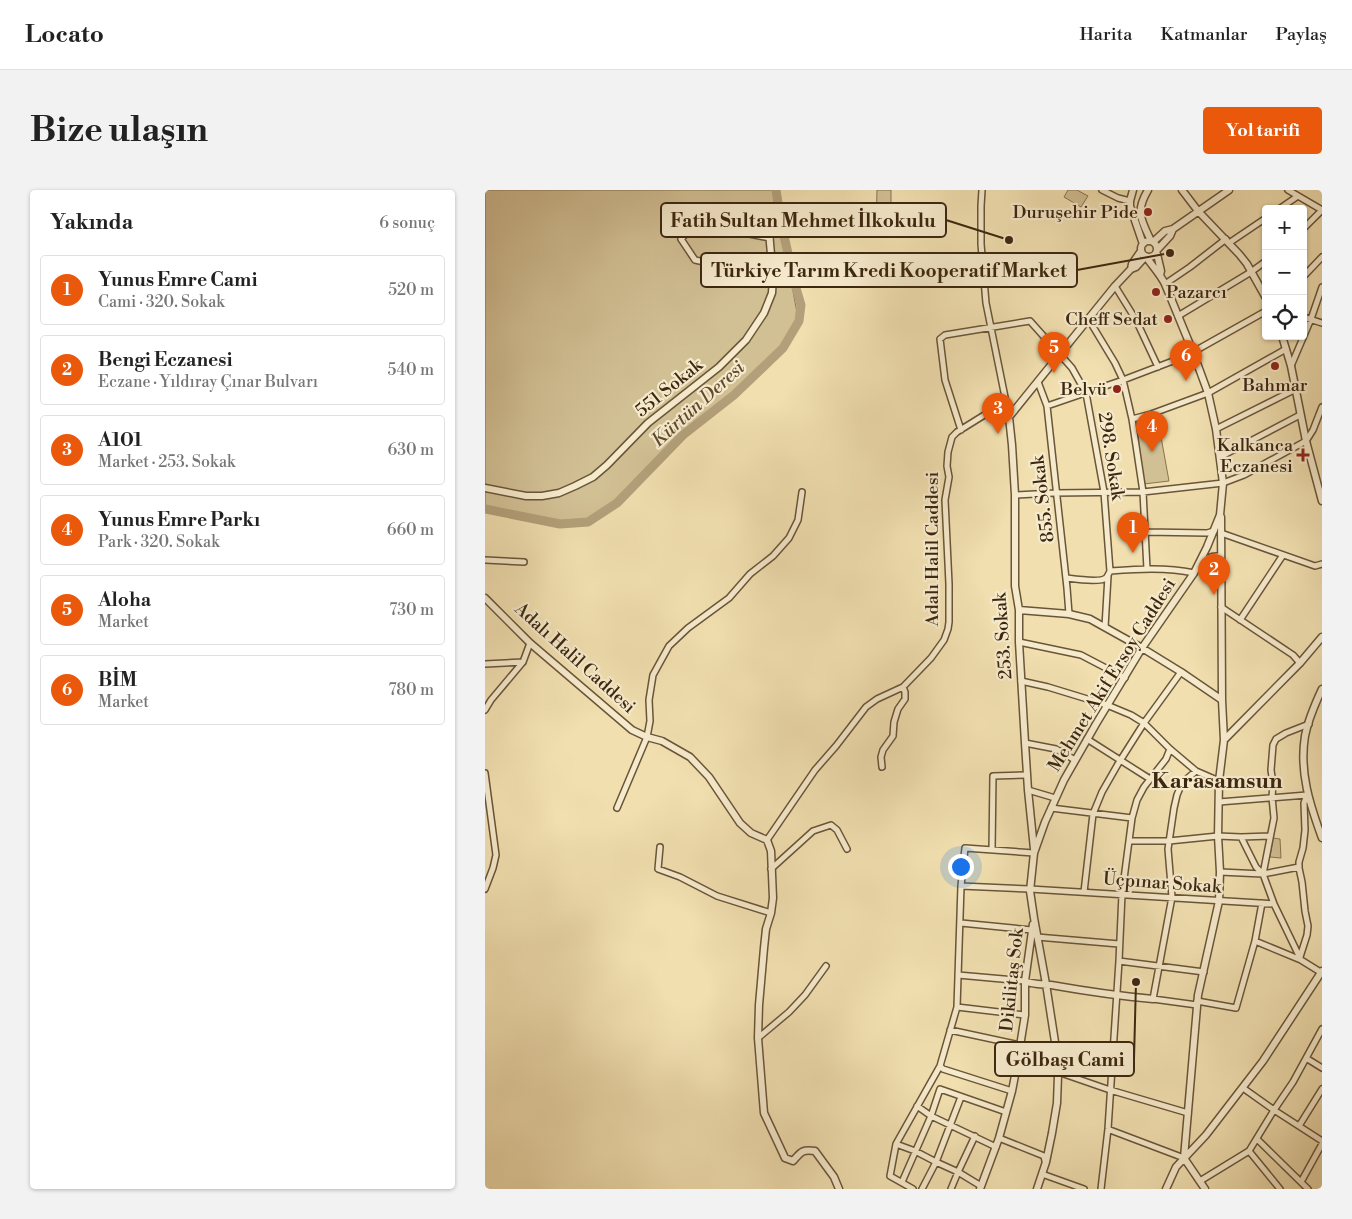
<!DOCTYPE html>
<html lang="tr">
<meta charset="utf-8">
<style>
body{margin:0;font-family:"Libre Bodoni",serif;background:#f2f2f2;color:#222}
.controls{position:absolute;right:15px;top:15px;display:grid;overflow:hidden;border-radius:5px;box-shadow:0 1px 4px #0004}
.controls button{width:45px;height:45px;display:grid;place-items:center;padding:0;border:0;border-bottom:1px solid #e0e0e0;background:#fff;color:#222;font:25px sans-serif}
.you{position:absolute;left:475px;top:676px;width:18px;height:18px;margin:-12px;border:4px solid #fff;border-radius:50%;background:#1a73e8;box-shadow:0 0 0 8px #1a73e833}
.badge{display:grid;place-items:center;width:32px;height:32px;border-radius:50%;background:#ea580c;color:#fff;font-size:16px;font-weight:700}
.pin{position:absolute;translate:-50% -41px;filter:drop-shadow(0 1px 2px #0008)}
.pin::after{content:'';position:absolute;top:26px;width:18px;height:15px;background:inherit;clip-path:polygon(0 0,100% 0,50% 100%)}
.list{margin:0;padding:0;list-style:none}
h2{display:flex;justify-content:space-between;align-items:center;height:65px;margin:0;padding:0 20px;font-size:21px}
h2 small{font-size:16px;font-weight:400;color:#767676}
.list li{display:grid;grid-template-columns:32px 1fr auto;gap:15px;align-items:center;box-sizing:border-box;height:70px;margin:0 10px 10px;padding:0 10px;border:1px solid #e0e0e0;border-radius:5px}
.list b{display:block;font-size:19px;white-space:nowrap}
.list p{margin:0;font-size:16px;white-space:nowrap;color:#767676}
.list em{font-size:16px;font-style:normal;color:#767676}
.icon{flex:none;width:28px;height:28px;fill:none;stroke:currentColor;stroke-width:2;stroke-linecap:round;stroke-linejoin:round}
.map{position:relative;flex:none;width:837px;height:999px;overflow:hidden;border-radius:5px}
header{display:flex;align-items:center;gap:30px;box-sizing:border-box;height:70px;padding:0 25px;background:#fff;border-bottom:1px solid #e0e0e0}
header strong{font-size:24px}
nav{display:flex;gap:28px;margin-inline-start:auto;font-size:18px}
.intro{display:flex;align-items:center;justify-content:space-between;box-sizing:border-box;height:120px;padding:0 30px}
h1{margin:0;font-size:35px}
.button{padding:12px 22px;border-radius:5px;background:#ea580c;color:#fff;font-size:18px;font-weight:700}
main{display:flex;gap:30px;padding:0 30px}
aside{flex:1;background:#fff;border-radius:5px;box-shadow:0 1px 4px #0004}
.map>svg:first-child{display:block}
.green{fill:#d2c095;stroke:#877452}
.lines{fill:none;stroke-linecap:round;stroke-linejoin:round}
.river{stroke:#b3a07a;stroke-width:9}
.minor-casing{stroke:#695538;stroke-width:8}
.tertiary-casing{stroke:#695538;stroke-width:9}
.minor{stroke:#f6eacc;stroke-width:5}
.tertiary{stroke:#f6eacc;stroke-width:6}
.poi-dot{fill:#8f2418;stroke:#f6eacc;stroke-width:2}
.labels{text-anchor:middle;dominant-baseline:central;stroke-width:4.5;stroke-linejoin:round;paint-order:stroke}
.poi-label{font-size:18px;fill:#3c2710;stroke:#f6eacc;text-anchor:end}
.street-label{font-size:18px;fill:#3c2710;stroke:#f6eacc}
.water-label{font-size:19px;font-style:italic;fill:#604b30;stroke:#f6eacc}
.district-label{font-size:22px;font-weight:bold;fill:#3c2710;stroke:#f6eacc}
.leader{fill:none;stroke:#3c2710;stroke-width:2}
.callout-dot{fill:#3c2710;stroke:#f6eacc;stroke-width:2}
.callout{fill:#f6eacc;stroke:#3c2710;stroke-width:2}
.callout-label{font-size:19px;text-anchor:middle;font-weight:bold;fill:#3c2710}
</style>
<header>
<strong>Locato</strong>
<nav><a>Harita</a><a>Katmanlar</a><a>Paylaş</a></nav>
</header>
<div class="intro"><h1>Bize ulaşın</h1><a class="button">Yol tarifi</a></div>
<main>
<aside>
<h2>Yakında<small>6 sonuç</small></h2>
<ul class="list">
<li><span class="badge">1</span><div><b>Yunus Emre Cami</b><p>Cami · 320. Sokak</p></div><em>520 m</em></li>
<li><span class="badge">2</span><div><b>Bengi Eczanesi</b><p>Eczane · Yıldıray Çınar Bulvarı</p></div><em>540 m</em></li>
<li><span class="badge">3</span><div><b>A101</b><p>Market · 253. Sokak</p></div><em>630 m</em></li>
<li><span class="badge">4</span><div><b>Yunus Emre Parkı</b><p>Park · 320. Sokak</p></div><em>660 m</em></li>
<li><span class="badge">5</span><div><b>Aloha</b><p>Market</p></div><em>730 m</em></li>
<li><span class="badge">6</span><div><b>BİM</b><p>Market</p></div><em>780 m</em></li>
</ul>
</aside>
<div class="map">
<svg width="837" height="999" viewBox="0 0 837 999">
<rect width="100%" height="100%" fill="#f1dfb0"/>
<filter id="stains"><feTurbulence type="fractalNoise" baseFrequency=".004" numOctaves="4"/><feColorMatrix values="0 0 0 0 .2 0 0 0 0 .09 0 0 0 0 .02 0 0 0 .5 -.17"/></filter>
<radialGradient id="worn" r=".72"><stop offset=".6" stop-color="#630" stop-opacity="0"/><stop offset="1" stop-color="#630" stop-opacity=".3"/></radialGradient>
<path class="green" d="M0,0H289L313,128L298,158L198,245L132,313L103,332L75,334L0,318Z
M392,0H406V44L397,45L391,38Z
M583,0H592L603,6L596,17L579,7Z
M672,225L684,291L659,294L651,233Z
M788,648L795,649L796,668L785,667Z"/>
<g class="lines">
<path class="river" d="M0,319L75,334L103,332L132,313L198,245L249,205L298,158L314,131L316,115L311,98L296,33L291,0"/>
<g class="minor-casing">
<path id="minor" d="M497,0L496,16V54L501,113L524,227
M617,0L633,8L645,11
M803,0L837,20
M794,19L813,6
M218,35L285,48
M818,39L837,20
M205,40L196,49L210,70L288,87
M744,53L781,28
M460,73L497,72
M818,87L837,67
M680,94L705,77L741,49
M630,96L651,130L673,177
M693,126L766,82L781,71
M818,127L837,133
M604,130L630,173L638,190L647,229L658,302L662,379
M806,176L826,129L837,97
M553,192L562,216L582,398L584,424
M562,216L638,190L701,166L781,121
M647,229L666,224L723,203L801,159
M731,239L811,199
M476,240L460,190L455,149L460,145L545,131L587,178L601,203L619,302L625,381
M735,267L815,225
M530,305L569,303L658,302L738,293L759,285L821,251L828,240L837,217
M661,342L722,343L729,341
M736,343L830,376L837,374
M0,370L39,372
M581,388C589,389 615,393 621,388C623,386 624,383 625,381C653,379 681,377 709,383
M736,417L808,465L815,473
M755,430L798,365
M620,437L623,386
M534,452L596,465L640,488
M0,474L38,472
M536,491L563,497L622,515L646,525L659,533L685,559L711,581L734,591
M0,520L6,510L38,472L45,453
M602,549L665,589
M540,553L571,559L590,570
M397,577L396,567L398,560L408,546L409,532L413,519L420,509V502L418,497
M711,581L697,593L692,605L689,618L683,659L687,707L668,809L712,815
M0,583L11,665L8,678L0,699
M543,600L570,608
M734,612L822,605L819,613L820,640L818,658L814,672V678L817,692L820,721L823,736L822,745L815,767
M132,618L162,547L165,531L164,510L168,485L184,456L203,438L244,408L265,384L288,366L304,348L313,330L317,302
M566,618L647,628L652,610L659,597L681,569L685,559
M785,646L756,647L771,677L778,684L814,677
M282,650L330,580L351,556L381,517L392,509L418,497L446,468L459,450L463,439L464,432V394L460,310L464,287L462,276L463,262L467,247L472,242L509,219L516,218L524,227
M644,651H684L733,646L756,647
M175,657L173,679L195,687L232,706L286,723
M507,660L508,586L542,585
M286,679L328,641L346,635L352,640L362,659
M735,682L778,684
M476,696L545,699L789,714L816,770L837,783
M599,702L608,624L617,602L633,574L659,533L696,482
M789,714L778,684L789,628L787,607L788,594L786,580L788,555L791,549L801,543L824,534
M476,733L547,740
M552,747L634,754
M770,751L816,770
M634,771L719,782
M473,785L540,791
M712,811L751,818L770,751L777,713
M472,817L540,825
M837,839L808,892L789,920L837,951
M465,840L535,855
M273,848L304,822L320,805L341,776
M821,868L837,878
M532,875L573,882L625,900L703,923
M455,876L458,879L527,901
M432,916L446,926L455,899L521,922
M814,936L837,899
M625,940L699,968
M490,946L473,982L496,996
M514,948L559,966L560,971
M772,949L823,999
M411,954L430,961L451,972L476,907
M764,961L795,999
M557,984L599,999
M715,991L764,961L789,920L758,898
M417,992L446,926L511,957
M816,992L837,954
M428,999L405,986L411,954L455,876L472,817L476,696L480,658L549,663
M437,999L451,972L473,982L466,999
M616,999L623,939L634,771L637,704L647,628"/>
</g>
<g class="tertiary-casing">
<path id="tertiary" d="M648,0L645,11V16L658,54
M663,0C650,22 656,29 666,51
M697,0L713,21L754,64L762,74L781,108
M656 59a8 8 0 1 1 16 0a8 8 0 1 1-16 0Z
M668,52L680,41L688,39L744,0
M673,59L685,46L688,39
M672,64L676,81L675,85
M646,79L647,74L656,61
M797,146L806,176L821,251L837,311
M0,298L41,306H57L74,303L90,296L108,287L122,275L163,233L234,177L261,150L279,123L287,103L288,87L282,19
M714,377C721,369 726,365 736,367
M0,408L45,453L147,540L162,547L177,551L205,567L224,587L255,633L266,643L282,650L286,661L288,708L286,723L281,739L279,758L274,815L273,848L279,923L300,968L308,971C316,962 317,959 330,961L349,987L354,999
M534,420L584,424L605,429L657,458L696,482L737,510
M837,499C830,514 823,530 820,546C814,582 825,615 837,648
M739,550L815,473L837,447
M549,659L543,600L540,553L534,452V420L530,396V305L527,255L524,227L630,96L646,79L651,77L660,67
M540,791C548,795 558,794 566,795C600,801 634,806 668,809
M495,999L514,948L527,901L532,875L540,825V791L548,734
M552,999L561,972L567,943L572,913L573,885L570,852L561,794L549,728L545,701L549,663L560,632L579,590L611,534L657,458L709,383L722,357L735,325L738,293L731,239L723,203L708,162L680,94C675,84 668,77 662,68
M681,999L691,977L721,945L778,871L837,781
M720,999L699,968L713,805L734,711L735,682L733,646L734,591L739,550L737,510L736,327"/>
</g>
<use href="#minor" class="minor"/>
<use href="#tertiary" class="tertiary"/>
</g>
<g class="poi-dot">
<circle cx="663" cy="22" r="5"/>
<circle cx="671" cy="102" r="5"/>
<circle cx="683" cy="129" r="5"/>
<circle cx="790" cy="176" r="5"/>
<circle cx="632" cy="199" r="5"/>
<path d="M815.5 257.5h5v5h5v5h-5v5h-5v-5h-5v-5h5z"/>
</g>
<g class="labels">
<g class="poi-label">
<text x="653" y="22">Duruşehir Pide</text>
<text x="681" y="102" text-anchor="start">Pazarcı</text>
<text x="673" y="129">Cheff Sedat</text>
<text x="790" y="195" text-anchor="middle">Bahmar</text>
<text x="622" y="199">Belvü</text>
<text x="808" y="255">Kalkanca<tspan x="808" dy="21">Eczanesi</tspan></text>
</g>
<g class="street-label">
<text transform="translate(184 198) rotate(-39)">551 Sokak</text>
<text transform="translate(626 266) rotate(81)">298. Sokak</text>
<text transform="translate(558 309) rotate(-97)">855. Sokak</text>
<text transform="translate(447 359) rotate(-90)">Adalı Halil Caddesi</text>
<text transform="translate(518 446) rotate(-94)">253. Sokak</text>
<text transform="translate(90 468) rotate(42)">Adalı Halil Caddesi</text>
<text transform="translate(627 485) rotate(-58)">Mehmet Akif Ersoy Caddesi</text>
<text transform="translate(677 693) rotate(4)">Üçpınar Sokak</text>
<text transform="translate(527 790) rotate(-84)">Dikilitaş Sok</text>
</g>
<g class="water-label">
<text transform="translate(213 214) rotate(-42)">Kürtün Deresi</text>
</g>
<g class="district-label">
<text x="732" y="591">Karasamsun</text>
</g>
</g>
<path class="leader" d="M524 50L461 30M685 63L592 80M651 792L649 869"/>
<g class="callout-dot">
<circle cx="524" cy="50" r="5"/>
<circle cx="685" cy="63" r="5"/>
<circle cx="651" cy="792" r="5"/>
</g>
<g class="callout">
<rect x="176" y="13" width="285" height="34" rx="5"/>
<rect x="216" y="63" width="376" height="34" rx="5"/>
<rect x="510" y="852" width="139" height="34" rx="5"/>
</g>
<g class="callout-label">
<text x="318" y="37">Fatih Sultan Mehmet İlkokulu</text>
<text x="404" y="87">Türkiye Tarım Kredi Kooperatif Market</text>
<text x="580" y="876">Gölbaşı Cami</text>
</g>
<rect width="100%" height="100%" filter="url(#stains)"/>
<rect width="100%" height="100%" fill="url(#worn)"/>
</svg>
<div class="controls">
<button>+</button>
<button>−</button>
<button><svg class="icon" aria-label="locate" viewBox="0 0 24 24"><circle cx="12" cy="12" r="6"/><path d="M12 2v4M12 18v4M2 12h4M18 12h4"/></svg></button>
</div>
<div class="you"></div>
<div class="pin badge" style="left:648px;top:363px">1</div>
<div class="pin badge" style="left:729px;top:405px">2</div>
<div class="pin badge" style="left:513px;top:244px">3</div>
<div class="pin badge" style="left:667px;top:262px">4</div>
<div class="pin badge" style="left:569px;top:183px">5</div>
<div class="pin badge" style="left:701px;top:191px">6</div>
</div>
</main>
